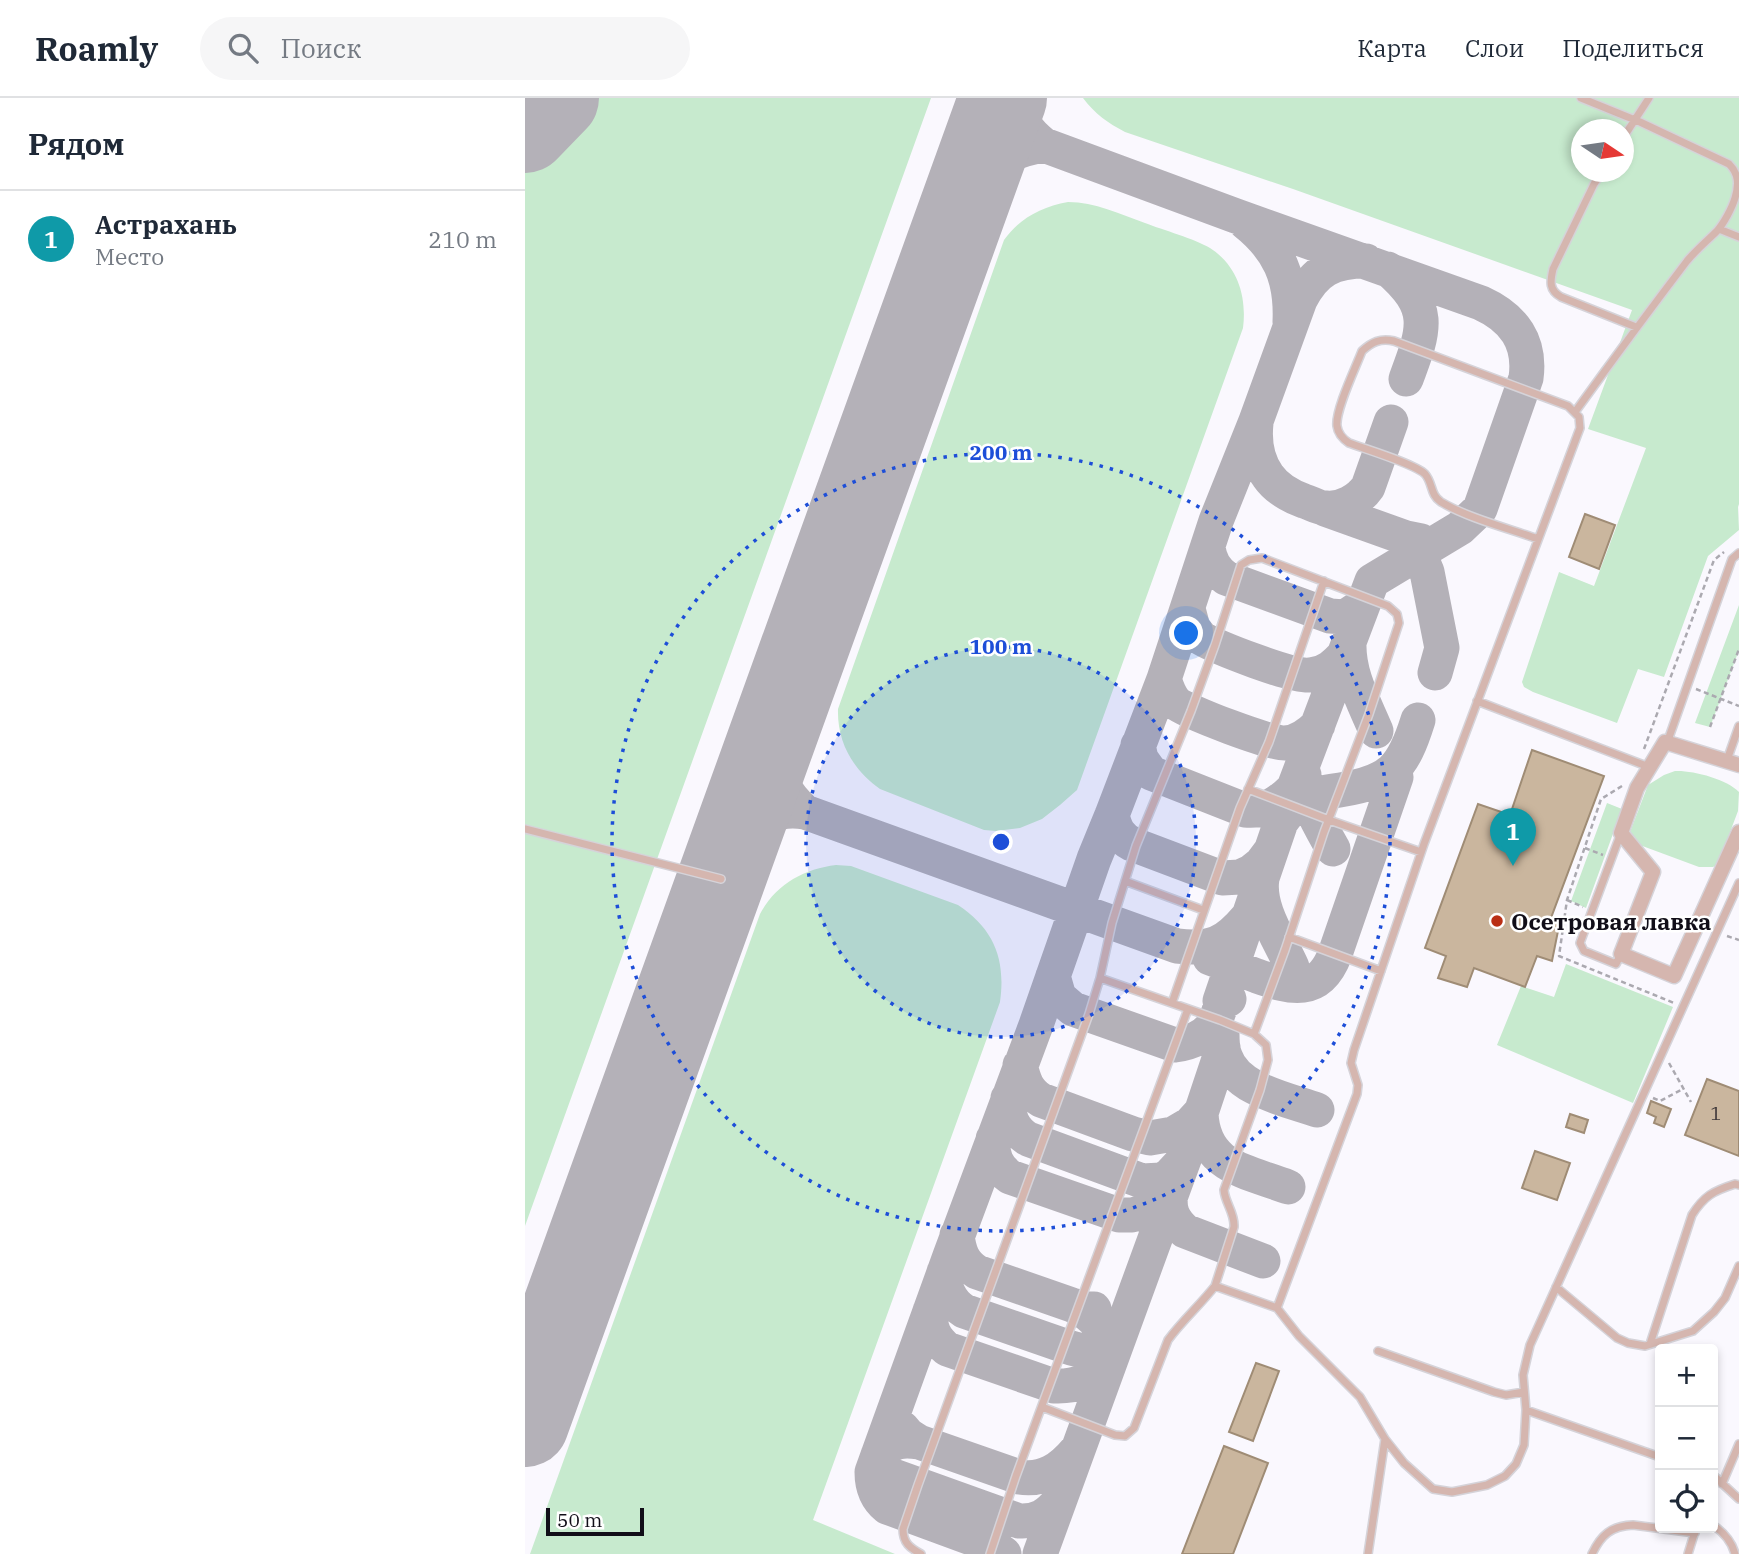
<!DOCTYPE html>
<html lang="ru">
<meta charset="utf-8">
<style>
body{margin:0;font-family:"IBM Plex Serif",serif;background:#f6f6f7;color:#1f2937}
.controls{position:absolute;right:21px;bottom:21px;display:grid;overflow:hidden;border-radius:7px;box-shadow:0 4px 10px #0003}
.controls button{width:63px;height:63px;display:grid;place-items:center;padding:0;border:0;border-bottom:2px solid #e0e1e3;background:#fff;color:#1f2937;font:35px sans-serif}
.compass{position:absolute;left:1046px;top:21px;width:63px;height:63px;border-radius:50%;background:#fff;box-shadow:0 4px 10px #0003;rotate:103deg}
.scale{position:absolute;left:21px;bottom:18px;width:98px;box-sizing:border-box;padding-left:7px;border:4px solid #110e18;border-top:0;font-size:19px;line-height:24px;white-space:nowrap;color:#110e18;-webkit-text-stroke:5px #fff;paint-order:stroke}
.you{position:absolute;left:662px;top:536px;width:24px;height:24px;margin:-18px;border:5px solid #fff;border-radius:50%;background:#1a73e8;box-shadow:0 0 0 10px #1a73e833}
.badge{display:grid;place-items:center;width:46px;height:46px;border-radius:50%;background:#0b8043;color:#fff;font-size:23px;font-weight:700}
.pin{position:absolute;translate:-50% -58px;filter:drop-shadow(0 2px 4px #0008)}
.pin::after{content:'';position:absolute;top:37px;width:24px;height:21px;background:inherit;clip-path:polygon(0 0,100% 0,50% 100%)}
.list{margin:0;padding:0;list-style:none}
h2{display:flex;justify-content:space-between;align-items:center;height:91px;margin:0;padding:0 28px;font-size:30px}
h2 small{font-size:23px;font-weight:400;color:#747a83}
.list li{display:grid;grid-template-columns:46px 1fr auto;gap:21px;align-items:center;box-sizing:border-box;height:98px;padding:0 28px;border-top:2px solid #e0e1e3}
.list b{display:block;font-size:26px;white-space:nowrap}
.list p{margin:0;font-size:23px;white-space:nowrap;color:#747a83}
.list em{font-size:23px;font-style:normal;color:#747a83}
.icon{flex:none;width:38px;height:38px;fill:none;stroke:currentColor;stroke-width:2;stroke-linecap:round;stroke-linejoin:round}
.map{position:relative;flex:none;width:1214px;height:1456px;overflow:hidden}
header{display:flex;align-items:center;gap:42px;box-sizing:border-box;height:98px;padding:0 35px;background:#fff;border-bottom:2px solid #e0e1e3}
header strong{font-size:33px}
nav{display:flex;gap:38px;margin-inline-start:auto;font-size:24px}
.search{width:490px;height:63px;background:#f6f6f7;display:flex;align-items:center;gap:18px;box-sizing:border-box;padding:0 24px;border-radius:38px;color:#747a83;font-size:26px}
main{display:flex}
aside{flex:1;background:#fff}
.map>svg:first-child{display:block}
.green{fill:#c7eace;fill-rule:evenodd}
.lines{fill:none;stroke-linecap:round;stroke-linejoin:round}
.taxiway{stroke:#b4b1b8;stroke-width:35}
.runway{stroke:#b4b1b8;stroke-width:88}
.building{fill:#cab69e;stroke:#9f8c75;stroke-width:2}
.service-casing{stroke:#d5d3d9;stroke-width:10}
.minor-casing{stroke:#d5d3d9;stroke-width:17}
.path{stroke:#aba9b0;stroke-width:2.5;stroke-dasharray:5 3.5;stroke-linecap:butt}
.service{stroke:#d5b6af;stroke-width:7}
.minor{stroke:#d5b6af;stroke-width:14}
.ring{fill:none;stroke:#1d4ed8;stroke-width:3.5;stroke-dasharray:3.5 7}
.poi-dot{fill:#ba2f15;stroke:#fff;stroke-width:2.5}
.labels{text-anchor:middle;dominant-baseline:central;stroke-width:5;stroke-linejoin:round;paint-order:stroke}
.number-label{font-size:19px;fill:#3f383a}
.poi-label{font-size:23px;font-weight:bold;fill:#110e18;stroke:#fff;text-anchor:start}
.centre{fill:#1d4ed8;stroke:#fff;stroke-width:3.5}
.ring-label{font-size:21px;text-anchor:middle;font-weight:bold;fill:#1d4ed8;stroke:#fff;stroke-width:5;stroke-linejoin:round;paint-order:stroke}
</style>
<header>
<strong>Roamly</strong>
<div class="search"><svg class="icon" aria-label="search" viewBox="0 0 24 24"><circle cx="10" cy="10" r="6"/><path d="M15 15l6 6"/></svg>Поиск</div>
<nav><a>Карта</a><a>Слои</a><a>Поделиться</a></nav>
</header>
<main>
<aside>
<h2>Рядом<small></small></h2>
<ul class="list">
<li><span class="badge" style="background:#0f9aa8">1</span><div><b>Астрахань</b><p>Место</p></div><em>210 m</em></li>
</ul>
</aside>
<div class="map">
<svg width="1214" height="1456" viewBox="0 0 1214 1456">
<rect width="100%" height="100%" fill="#faf8fe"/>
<path class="green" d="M0,0H406L0,1128Z
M558,0H1214V406L1213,409L1214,432L1183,458L1139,579L1113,571L1092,625L1008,594L999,589L997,584L1034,474L1069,488L1121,350L1063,331L1107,212L768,91L600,34C583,25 570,16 558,0ZM1056,32H1098V74H1056Z
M543,104C570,104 595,116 620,125C638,132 670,141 685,150C713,168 722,199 718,230L552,692L535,707L517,721L495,730L471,733L459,732L355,691C328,672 312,644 313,611L479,142C495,120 516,109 543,104Z
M1214,507V552L1185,629L1170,625Z
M1150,673C1167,672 1202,681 1214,694L1213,713L1193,766L1188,769H1174L1112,746L1106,738L1105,734L1123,687L1139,677Z
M1082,705L1097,711L1061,810L1046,803Z
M311,767L326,768L433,807C469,831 481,861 475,904L288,1422L370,1456H5L235,816C251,786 279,771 311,767Z
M1041,866L1148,909L1108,1005L972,947L996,888L1029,899Z"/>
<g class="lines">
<path class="taxiway" d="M489,0C495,22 501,33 519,47L711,118L956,205C989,220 1006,244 1001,280L955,411L935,430L847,483L756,724L695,903
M439,107C459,70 476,54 519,47
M720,124C754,151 767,180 765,224
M863,171C908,210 900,230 881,281
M731,325C729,344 732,363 743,378C752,391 765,398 779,403C786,405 793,410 800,410C817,412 834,402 843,389L866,324
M800,411L881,440L896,443
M874,438L897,462L902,474L917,550L910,575
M683,450C685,463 690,472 701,480L805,518L820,519L838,507
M663,511L668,530L676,540C693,550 767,579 785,577C801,576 811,566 821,555
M824,545C823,577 839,604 851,633
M639,581C642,590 644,598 651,605C662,614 746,646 760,645C773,644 784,636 793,627
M254,621C252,630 249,640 248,649C247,675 262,698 280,714L652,848C686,852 700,846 722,820
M613,647L616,661L626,675L720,712C741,714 754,705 769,690
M779,677C779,703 796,729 808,751
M587,717C590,731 594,739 607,746L697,780L715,779L726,774L736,766L745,754
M756,724C761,717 767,709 774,704C787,696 801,694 815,692C866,684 878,670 893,622
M208,748C230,726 246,708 280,714
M737,780C732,810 755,842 767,869
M685,860C701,866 716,872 732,878C766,890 794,898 810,856L871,679L868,672
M528,878L534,899L548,911L650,947C664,945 680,939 689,926C692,920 694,912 697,905L704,901
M697,936C697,943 697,951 700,958C711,992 761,1001 792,1012
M495,967C499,983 502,993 516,1002L608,1036L625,1040L648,1036L665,1026L676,1014
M483,1000C483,1018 487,1031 503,1041L617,1083L637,1082L645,1077L658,1063
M676,1015C678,1069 721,1073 763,1089
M468,1041C467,1057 471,1069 485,1079L594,1117H607L625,1112L646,1095
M646,1095C643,1112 648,1122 660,1133L738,1163
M432,1137C434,1154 438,1165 452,1174L547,1207L561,1211H569
M419,1174C419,1191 425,1204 439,1213L540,1248C565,1257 577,1255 595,1235
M405,1213C405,1231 409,1240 422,1251L529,1288C552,1289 567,1282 584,1265C582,1235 575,1220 547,1207
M377,1330L383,1337L394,1344L494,1379C519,1383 536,1371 552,1352
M394,1344C374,1341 368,1344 353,1357L358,1369L363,1376L494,1423C512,1424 523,1417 534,1403
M479,1456L468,1448L362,1409C351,1400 347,1388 347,1374L425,1158L511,927L569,761L587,717L639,581L691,423L731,323L775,202C790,172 808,163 841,163
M515,1456L677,1012L698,949"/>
<path class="runway" d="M0,31L30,0
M0,1325L478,0"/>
</g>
<path class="building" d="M1060,416L1090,427L1074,471L1044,459Z
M1007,652L1079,678L1026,820L1035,823L1027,863L1012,858L1000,889L949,870L942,889L913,880L921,858L900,850L953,706L985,717Z
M1182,981L1214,993V1058L1160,1037Z
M1126,1003L1146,1011L1139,1029L1129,1025L1131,1019L1122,1015Z
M1045,1016L1063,1022L1059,1035L1041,1029Z
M1010,1053L1045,1065L1032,1102L997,1090Z
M731,1265L754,1273L728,1343L704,1334Z
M699,1348L743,1365L708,1456H657Z"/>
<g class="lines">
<g class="service-casing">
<path id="service" d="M1098,40L1124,0
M1077,74L1069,86L1028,171C1025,184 1024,192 1036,199L1111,229
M1194,131L1214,139
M1050,314C1087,263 1124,213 1162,163C1171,152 1182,143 1192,133C1199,125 1207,110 1210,100C1214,87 1214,76 1204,66L1115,24L1056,0
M952,603L1124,669
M1142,645L1207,461L1214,455
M1202,662L1214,628
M723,691L804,722L896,754
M0,731L196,781
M600,783L678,812
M764,839L856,873
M1096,856L1091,866L1059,853L1055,845L1096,735
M575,880L695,922L729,936L741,947L743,962L735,992L699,1092C700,1105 710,1115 709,1129L690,1188
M647,905L715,710L744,644L799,483
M1031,1189L1092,1240L1103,1245L1120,1248L1168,1233L1189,1214L1200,1200L1214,1168
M752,1210L832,996L833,987L826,965L829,952L899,746L1055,330L1054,319L1043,308L869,243C855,240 847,244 837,253C831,269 810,312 812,328C813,336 818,341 824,345C840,351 890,366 900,376C908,385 905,397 916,404C943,420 982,430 1013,441
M1125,1246L1167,1117C1179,1098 1188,1093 1210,1086L1214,1087
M853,1253L969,1294L981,1297L999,1294
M517,1309L590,1337L600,1338L609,1330L643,1242C657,1223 675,1207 690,1188L752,1210L774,1238L835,1299L860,1341L879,1365L908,1391L927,1394L962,1387L980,1378L991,1366L999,1347L1001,1312L998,1277L1005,1247L1214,785
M1001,1312L1135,1359
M1188,1377L1214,1401
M1197,1386L1214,1346
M1188,1427C1198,1434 1207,1444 1210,1456
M396,1456C385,1450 378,1445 378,1431L393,1387L564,916L575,880L587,825L611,748L666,613L690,547L716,467L724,462L737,460L863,508L872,516L874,525L844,616L799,734L760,852L729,936
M465,1456L491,1378L663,911
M843,1456L860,1341
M1067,1456C1076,1437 1086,1428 1108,1427L1170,1435
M1163,1456L1171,1430"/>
</g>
<g class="minor-casing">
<path id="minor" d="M1214,667L1140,644L1112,690L1096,735L1128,774L1096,856L1149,878L1214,734"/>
</g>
<path class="path" d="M1171,591L1214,608
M1185,629L1214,551
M1119,651L1189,462L1199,454
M1097,688L1076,701L1042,802L1034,858L1149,905
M1060,750L1078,757
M1042,802L1058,809
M1202,838L1214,842
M1144,965L1166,1004
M1128,1000L1135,1003L1158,991"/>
<use href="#service" class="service"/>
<use href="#minor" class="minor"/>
</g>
<circle cx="476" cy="744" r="195" fill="#1d4ed8" fill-opacity=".12"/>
<g class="ring">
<circle cx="476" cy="744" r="195"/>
<circle cx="476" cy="744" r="389"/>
</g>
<circle class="poi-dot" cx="972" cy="823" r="7"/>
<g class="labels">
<g class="number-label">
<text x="1191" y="1015">1</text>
</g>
<g class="poi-label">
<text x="986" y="823">Осетровая лавка</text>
</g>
</g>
<circle cx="476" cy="744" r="10" class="centre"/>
<g class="ring-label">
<text x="476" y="362">200 m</text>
<text x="476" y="556">100 m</text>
</g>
</svg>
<div class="controls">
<button>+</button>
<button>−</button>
<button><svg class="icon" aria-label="locate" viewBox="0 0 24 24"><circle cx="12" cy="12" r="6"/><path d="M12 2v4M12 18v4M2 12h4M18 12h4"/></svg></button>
</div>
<svg class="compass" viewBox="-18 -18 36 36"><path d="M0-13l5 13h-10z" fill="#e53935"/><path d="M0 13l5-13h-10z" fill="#747a83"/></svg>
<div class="scale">50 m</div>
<div class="you"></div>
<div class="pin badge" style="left:988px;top:768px;background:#0f9aa8">1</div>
</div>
</main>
